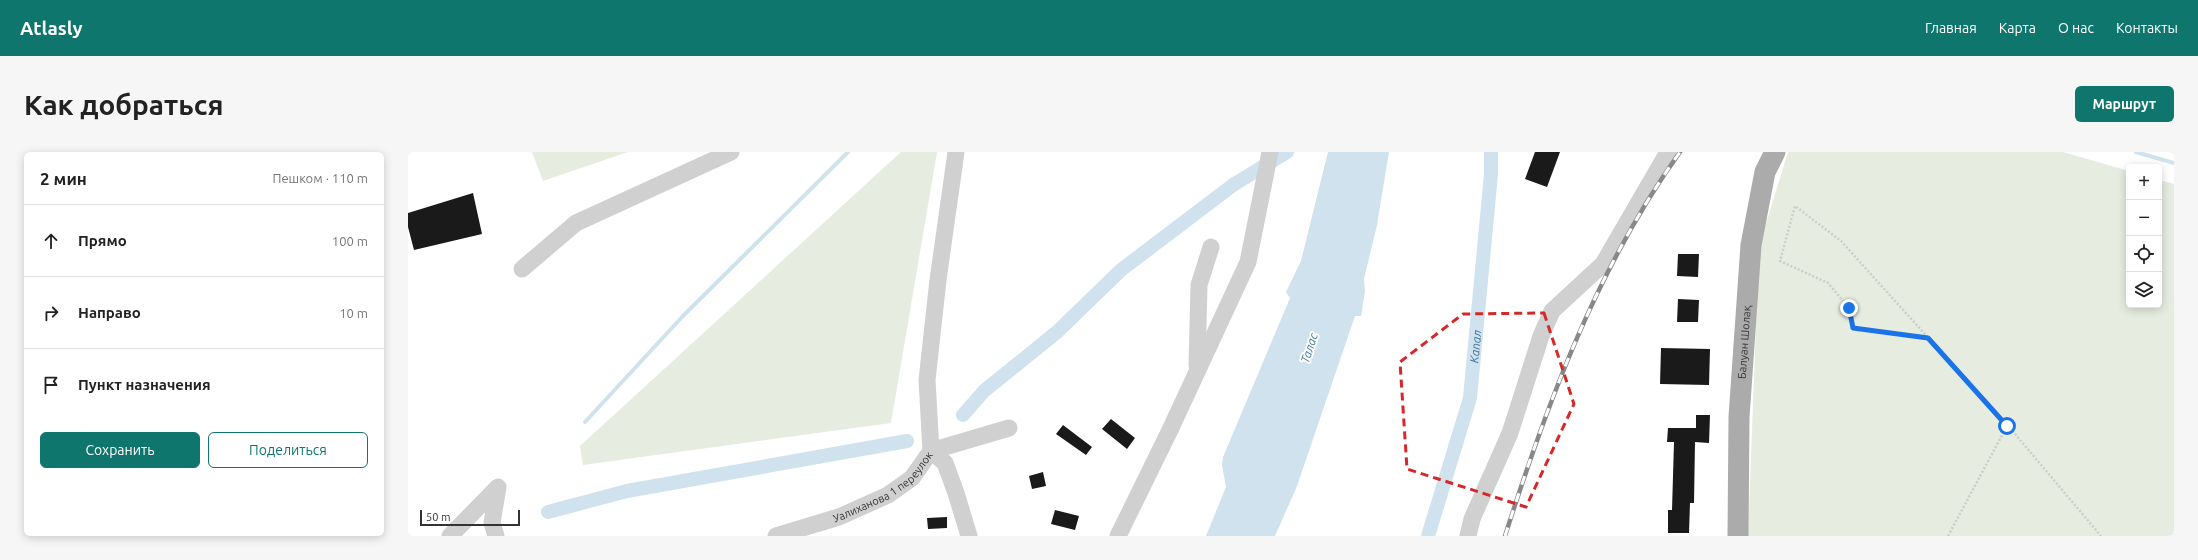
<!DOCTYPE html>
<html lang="ru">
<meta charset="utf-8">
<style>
body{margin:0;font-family:Ubuntu,sans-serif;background:#f6f6f6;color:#222}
.controls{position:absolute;right:12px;top:12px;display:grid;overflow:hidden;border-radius:6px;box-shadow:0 2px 10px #0003}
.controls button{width:36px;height:36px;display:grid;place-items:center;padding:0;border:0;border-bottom:1px solid #e0e0e0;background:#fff;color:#222;font:20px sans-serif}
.scale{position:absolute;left:12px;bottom:10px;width:100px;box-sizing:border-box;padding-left:4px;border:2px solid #333;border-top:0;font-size:11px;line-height:14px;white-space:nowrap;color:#333;-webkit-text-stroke:3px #fff;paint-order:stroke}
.stop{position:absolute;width:12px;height:12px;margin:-9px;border:3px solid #1a73e8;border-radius:50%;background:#fff}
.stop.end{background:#1a73e8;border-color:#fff;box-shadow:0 1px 4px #0008}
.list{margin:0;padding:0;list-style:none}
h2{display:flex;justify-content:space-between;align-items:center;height:52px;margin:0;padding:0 16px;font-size:17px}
h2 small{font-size:13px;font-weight:400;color:#767676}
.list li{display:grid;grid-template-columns:26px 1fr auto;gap:12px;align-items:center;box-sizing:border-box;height:72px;padding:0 16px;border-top:1px solid #e0e0e0}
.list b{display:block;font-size:15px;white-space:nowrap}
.list em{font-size:13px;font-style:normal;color:#767676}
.actions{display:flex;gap:8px;padding:12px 16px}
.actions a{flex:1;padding:9px 0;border:1px solid #0f766e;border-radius:6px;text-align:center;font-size:14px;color:#0f766e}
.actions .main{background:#0f766e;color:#fff}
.icon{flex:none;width:22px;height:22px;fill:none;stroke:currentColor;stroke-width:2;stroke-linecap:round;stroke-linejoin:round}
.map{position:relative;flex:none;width:1766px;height:384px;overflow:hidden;border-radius:6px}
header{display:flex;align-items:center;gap:24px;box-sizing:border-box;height:56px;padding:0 20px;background:#0f766e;color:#fff}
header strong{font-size:19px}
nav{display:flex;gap:22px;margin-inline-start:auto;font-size:14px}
.intro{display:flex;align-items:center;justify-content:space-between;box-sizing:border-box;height:96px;padding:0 24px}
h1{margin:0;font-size:28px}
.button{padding:10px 18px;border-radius:6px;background:#0f766e;color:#fff;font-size:14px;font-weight:700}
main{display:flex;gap:24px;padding:0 24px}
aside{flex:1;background:#fff;border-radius:6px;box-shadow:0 2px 10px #0003}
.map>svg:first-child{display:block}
.green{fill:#e6ecdf}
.water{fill:#cfe2ee}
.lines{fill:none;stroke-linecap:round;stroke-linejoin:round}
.stream{stroke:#cfe2ee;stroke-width:4}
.canal{stroke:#cfe2ee;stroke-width:14}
.building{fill:#1a1a1a}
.path{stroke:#cdcdcd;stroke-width:2.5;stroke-dasharray:2 2;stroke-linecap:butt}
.minor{stroke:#d0d0d0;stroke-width:17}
.major{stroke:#ababab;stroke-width:21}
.rail-casing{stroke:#888;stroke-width:4.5}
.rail{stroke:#fff;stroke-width:3;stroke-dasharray:9;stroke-linecap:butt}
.route{stroke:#1a73e8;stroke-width:5}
.marked{fill:none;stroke:#d62828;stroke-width:3;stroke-dasharray:8 5;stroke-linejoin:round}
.labels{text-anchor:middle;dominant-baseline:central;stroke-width:4;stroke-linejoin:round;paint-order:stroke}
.street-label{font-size:11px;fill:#333;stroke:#fff}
.water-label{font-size:12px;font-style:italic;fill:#3f7597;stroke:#fff}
</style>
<header>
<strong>Atlasly</strong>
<nav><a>Главная</a><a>Карта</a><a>О нас</a><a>Контакты</a></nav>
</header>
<div class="intro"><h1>Как добраться</h1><a class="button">Маршрут</a></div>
<main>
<aside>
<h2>2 мин<small>Пешком · 110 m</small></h2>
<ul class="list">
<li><svg class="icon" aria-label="ahead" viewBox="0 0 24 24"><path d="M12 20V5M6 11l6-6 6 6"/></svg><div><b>Прямо</b></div><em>100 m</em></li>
<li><svg class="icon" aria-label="right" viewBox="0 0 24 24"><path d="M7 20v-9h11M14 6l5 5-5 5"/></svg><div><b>Направо</b></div><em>10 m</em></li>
<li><svg class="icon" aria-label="arrive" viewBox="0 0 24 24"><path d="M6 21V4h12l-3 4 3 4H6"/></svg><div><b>Пункт назначения</b></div></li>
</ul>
<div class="actions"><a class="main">Сохранить</a><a>Поделиться</a></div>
</aside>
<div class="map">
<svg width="1766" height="384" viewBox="0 0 1766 384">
<rect width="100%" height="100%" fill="#fff"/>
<path class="green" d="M124,0H220L135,29Z
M493,0H529L483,271L175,313L172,294Z
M1380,0H1655L1721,19V153H1751V28L1766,32V384H1340L1351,94Z"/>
<path class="water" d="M920,0H981L969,73L956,127L957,139L953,164H947L889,334L867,384H798L818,335L814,313L815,305L882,146L878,140L893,109Z"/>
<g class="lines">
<path class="stream" d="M1728,0L1766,11
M177,270L274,165L440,0"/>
<g class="canal">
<path d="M555,263L576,239L649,180L713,118L825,33L879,0"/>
<path d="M140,360L219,339L499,289"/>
<path id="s1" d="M1020,384L1062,246L1083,22V0"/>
</g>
</g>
<path class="building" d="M1127,0H1152L1139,35L1117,27Z
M65,41L74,82L6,98L0,75V61Z
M1270,102H1291L1290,125L1269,124Z
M1270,147L1291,148L1290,170H1269Z
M1253,196L1302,197L1301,233L1252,232Z
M1288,263H1302L1301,291L1287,290L1286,351H1282L1281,381H1260V358H1264L1266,290H1259L1260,276H1288Z
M703,267L727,286L719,297L694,277Z
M655,273L684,295L678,303L648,282Z
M635,320L638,334L624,337L621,324Z
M647,358L671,364L667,378L643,372Z
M539,365V376L520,377L519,366Z"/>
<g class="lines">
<path class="path" d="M1520,186L1445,176L1441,156L1420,131L1372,109L1387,54L1433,89L1607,282L1693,384
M1540,384L1599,274"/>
<g class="minor">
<path d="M548,0L530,128L519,228L523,299L537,311L548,341L561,384"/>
<path d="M114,117L168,71L323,0"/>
<path d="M789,213L791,133L803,95"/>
<path d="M42,384L90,335L84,371L88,384"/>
<path id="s2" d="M368,384L431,365L480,343L504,326L523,299L601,276"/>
<path d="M710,384L762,278L840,110L862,0"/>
<path d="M1060,384L1064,367L1102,281L1133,184L1144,159L1195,112L1260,0"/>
</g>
<path class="major" id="s3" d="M1330,384L1331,265L1343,93L1357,20L1367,0"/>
<g class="rail-casing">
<path id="rail" d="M1097,384C1140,249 1189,116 1272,0"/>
</g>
<use href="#rail" class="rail"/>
</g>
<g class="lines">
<path class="route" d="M1441,156L1445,176L1520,186L1599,274"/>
</g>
<path class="marked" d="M1136,161L1166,252L1118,355L999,317L992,210L1055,162Z"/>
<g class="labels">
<g class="street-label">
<text stroke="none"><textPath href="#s3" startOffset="194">Балуан Шолақ</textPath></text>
<text stroke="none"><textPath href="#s2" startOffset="120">Уалиханова 1 переулок</textPath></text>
</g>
<g class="water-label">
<text stroke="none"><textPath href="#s1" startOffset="196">Капал</textPath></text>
<text transform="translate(901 196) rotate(-72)">Талас</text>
</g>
</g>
</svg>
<div class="controls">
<button>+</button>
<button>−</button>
<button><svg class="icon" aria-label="locate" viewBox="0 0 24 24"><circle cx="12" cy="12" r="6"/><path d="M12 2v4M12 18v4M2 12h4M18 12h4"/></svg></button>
<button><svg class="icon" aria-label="layers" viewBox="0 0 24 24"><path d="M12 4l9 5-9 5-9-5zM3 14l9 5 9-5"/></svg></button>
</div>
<div class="scale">50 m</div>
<div class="stop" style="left:1599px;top:274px"></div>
<div class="stop end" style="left:1441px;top:156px"></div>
</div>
</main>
